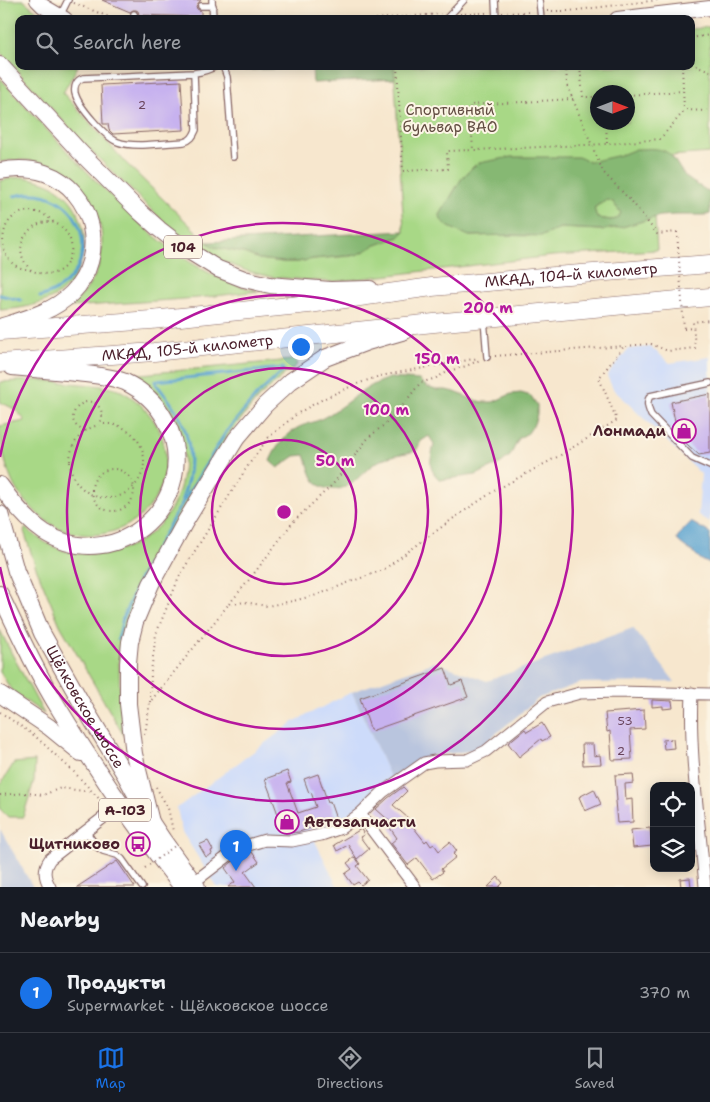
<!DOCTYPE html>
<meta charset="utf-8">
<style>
body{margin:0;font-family:"Shantell Sans",sans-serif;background:#20242c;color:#f1f3f6}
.controls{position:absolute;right:15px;bottom:15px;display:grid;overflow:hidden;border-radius:10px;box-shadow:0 2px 12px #0003}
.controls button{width:45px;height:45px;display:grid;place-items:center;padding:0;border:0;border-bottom:1px solid #363941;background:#171b24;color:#f1f3f6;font:25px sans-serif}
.compass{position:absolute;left:590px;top:85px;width:45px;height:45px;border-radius:50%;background:#171b24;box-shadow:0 2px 12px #0003;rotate:90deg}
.you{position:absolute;left:300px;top:346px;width:18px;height:18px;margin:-12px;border:4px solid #fff;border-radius:50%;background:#1a73e8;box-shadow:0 0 0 8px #1a73e833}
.badge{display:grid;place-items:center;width:32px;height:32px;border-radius:50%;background:#1a73e8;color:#fff;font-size:16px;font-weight:700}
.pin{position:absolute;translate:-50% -41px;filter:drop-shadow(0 1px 2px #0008)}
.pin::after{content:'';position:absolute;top:26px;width:18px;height:15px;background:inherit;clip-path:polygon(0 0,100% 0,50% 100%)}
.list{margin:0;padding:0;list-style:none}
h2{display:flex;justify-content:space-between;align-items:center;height:65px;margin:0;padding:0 20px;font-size:21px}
h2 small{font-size:16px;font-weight:400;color:#9ea1a6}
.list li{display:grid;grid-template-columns:32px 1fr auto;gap:15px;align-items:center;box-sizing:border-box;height:80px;padding:0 20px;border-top:1px solid #363941}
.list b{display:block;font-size:19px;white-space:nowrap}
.list p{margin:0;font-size:16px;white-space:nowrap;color:#9ea1a6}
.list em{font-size:16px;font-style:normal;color:#9ea1a6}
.icon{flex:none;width:28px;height:28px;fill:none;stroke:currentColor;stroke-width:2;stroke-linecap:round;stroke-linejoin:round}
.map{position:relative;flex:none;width:710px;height:887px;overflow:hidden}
.search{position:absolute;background:#171b24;box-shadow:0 2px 12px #0003;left:15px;right:15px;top:15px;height:55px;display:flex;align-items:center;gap:12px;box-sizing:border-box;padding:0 18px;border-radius:10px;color:#9ea1a6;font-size:19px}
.sheet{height:145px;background:#171b24}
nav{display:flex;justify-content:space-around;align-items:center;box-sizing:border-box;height:70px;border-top:1px solid #363941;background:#171b24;font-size:14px;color:#9ea1a6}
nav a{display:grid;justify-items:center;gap:2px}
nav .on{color:#1a73e8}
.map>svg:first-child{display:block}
.built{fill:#cddbfa}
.industrial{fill:#b9c5de}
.green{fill:#a8d886;stroke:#797c58;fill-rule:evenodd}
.forest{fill:#86b873;stroke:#686c4f;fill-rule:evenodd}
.water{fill:#59a2d0;stroke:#52607e}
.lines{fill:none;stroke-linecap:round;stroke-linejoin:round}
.stream{stroke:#59a2d0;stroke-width:3}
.building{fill:#c7b2ef}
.service-casing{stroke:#876564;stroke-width:8}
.minor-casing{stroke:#876564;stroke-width:13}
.tertiary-casing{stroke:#876564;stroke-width:16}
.primary-casing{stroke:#876564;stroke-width:18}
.trunk-casing{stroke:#876564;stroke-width:19}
.path{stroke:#876564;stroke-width:2;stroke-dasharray:1 4;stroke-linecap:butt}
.service{stroke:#fff;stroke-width:5.5}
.minor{stroke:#fff;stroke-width:11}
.tertiary{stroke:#fff;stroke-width:14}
.primary{stroke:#fff;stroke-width:16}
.trunk{stroke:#fff;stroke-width:18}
.path-bridge{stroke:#876564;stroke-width:2;stroke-dasharray:1 4;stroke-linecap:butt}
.ring{fill:none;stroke:#b5179e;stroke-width:2.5}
.labels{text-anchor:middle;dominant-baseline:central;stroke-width:4;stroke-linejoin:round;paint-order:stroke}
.number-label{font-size:12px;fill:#69445c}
.shield{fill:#fcf5e5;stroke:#7f5f63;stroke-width:1}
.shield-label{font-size:14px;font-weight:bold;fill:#4a1f2b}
.park-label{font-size:15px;fill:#624d42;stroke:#fcf5e5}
.street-label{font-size:15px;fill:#4a1f2b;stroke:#fcf5e5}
.poi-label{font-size:15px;font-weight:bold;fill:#4a1f2b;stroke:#fcf5e5;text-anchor:end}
.centre{fill:#b5179e;stroke:#fcf5e5;stroke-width:2.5}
.ring-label{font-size:15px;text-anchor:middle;font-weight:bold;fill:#b5179e;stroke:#fcf5e5;stroke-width:4;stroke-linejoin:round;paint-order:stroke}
</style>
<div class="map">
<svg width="710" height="887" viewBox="0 0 710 887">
<rect width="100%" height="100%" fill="#fcf5e5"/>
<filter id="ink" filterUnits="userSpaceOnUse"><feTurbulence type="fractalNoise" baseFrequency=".02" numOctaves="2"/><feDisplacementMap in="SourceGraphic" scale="10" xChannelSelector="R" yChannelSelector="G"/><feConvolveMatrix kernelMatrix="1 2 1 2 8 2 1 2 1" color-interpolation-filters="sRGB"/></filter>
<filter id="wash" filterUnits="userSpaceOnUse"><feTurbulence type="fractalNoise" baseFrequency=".0096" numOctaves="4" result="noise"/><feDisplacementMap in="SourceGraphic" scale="20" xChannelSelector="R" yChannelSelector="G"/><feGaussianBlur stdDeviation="1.12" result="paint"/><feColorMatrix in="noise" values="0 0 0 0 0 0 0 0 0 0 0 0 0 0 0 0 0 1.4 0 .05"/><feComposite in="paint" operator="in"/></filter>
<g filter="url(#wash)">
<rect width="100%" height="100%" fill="#f7e7ce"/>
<path class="built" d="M651,347L670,363L710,357V523L698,515L701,474L613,389L607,376L628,349Z
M352,692L391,779L342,820L310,831L338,887H217L182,832L177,808L295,721Z"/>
<path class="industrial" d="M633,628L675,682L580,683L539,698L476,750L431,756L391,779L352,692L435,662L487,681Z
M0,829L33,887H0Z"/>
<path class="green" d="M0,0H23L38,12L47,19H19V66H78L63,93L126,163L207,242L214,247L244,253L259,259L283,262H298L313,259L351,256L365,251L373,246L388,240L399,237L404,231L394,66H691V29L710,27V153L644,158L462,178L440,215L470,236L502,235L529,236L560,228L602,230L622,227L655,217L657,250L552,256L331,282L271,277L247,271L222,261L186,239L164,222L86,146L0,52ZM598,92H628V122H598Z
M0,78C32,114 65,150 99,184C147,231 191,275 258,291L198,298L70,307C80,298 88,289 94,277C115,235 93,182 49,165C33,159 17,159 0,162Z
M23,177C34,179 43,181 53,186C92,208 95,267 59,294C43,305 19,309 0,310V181L13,178Z
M607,200L612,201L621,213L617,219L612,220L597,218L594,209L598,205Z
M292,360H295L297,364L295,367L285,374L258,398L229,434L178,517L143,580L127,619L121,640L119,662L120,705L124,736L60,625L35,565L24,531L25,528C34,535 43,542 54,547C69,554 86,555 103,553C172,546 204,468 170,410C161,395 146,384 130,375Z
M38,380C52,381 66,383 80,384C94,385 108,386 121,391C137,399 150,412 158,428C165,441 166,455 165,469C160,517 109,547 64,530C52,526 41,518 33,509C29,504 24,500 20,495C8,480 0,445 0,426L25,421C19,411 11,406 0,403V382Z
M0,630L12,654L44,714L12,691L0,672Z
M35,761L34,781L23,817H8L0,809V785L14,763Z"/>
<path class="forest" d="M232,66H394L395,79L313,83L312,67L232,71Z
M636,149C650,149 664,146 673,158C678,165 681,172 687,178C694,184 703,187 710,193V214L705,215H674L660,216L622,227L602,230L560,228L545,235L540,236L514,235L469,236L449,227L441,220L440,215L456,188L462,178L474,166L479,163L511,157H578L588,161H594L621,155ZM607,200L612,201L621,213L617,219L611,220L597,218L594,208L598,205Z
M405,231L399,237L373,246L365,251L356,255L313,259L298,262H283L259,259L244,253L214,247L207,242Z
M390,378L419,380L427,387L436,390H446L455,392L474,400L483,402H493L511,394L521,393L531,396L537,405V414L534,424L528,433L519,438L510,456L501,463L476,475L440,480C426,467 431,461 434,444L429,436L421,441L416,451C404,454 390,455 379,461C361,470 354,491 331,489C311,487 311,471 305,455L295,456L278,468L270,461C275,449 282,439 293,431C301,424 311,424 321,419C345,407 364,385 390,378Z"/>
<path class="water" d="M691,522L710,533V562L708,563C702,561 699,558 694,553C688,549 682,545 677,540L678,536Z"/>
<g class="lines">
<path class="stream" d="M14,196C84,178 113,274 40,297
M0,295L21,300
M118,639L123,618L140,578L175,515L226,432L256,396L283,371V368L156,381V384C162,391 168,398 173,406C188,427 193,455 188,480C186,487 184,493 182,499"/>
</g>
<g id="blocks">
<path class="building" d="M102,0H201L196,6L197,9L201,11V17L139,15L138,11L136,10H133L130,12Z
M181,81L184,130L113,134L109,130L108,124H103L101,85Z
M710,394V453L699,455L678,436L671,402Z
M445,668L451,685L462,681L468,697L371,731L360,698Z
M652,700L672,701L673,708L663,709V706L652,707Z
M644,710L645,729L630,730L632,759L612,760L610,731L607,732L605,713Z
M542,723L550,737L542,741L541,739L519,757L508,743L525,729L527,732Z
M673,739L674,748L664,749L663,740Z
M582,744H593L594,756L600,755L601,764L583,765Z
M287,771L291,782L287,783L298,813L316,807L311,792L309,793L304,779L318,774L328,803L330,802L336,819L299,832L285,833L265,779Z
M633,774L634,783L625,784L626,800L632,799L633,822L617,823L615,801H617L615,775Z
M403,787L407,791L393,805L408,818L407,819L425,842L427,840L431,846L434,844L439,851L450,842L457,851L453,854L456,857L441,869L443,872L433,879L417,858L408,865L391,843L397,838L390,828L394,825L376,809L388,798Z
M594,789L601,804L585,811L579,797Z
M650,828L652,846L633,848L631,830Z
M361,829L364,835L360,837L369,849L357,859L348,845L337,851L334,845Z
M208,841L213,850L211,851L212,854L206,857L199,845Z
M252,852L259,862L245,872L256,887H228L235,882L225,868L232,862Z
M355,857L360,864L357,866L368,880L361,885L358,882L353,885L345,874L352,869L347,863Z
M117,861L135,887H77Z
M498,877L503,883L499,887H488Z
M690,878L691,887H681L680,879Z"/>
</g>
</g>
<g filter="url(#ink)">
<use href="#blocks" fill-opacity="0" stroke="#876564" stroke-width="1"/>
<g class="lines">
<g class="service-casing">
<path id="service" d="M212,0L213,19
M495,0L496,19
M539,0L541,19
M201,6H213
M134,14L135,19
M60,16L68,0
M446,19L464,0
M223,66L227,77L233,157
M194,73L196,130C193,137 191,140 184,142C166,143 133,148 118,142C106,138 78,106 75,93C74,87 76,80 83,78L194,73C202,72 209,70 216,66
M484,319L487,357
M710,383L650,396C646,402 648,408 651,415L692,458L710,466
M86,831L97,847L103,851L117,855L122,859L142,887"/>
</g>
<g class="minor-casing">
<path id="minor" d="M692,693C689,758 700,822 705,887
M360,814L415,887
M194,882L228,856L245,846L265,840L292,841L321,835L341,828L360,814L383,792L424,763L435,761L467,760L486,751L547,702L580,693L617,692L710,694
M50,887C44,877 43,869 50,859L121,804"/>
</g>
<g class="tertiary-casing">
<path id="tertiary" d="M37,0L43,6L65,19
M617,19L710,8"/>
</g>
<g class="primary-casing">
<g id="primary">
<path d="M0,65L80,152L139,211L159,229L181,246L218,269L244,279L270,285L330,290L370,289"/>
<path d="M0,171C16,168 30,168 45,173C94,190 109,256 72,293C53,312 25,319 0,327"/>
<path d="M0,485C12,502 26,520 44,532C118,579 205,498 166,421C157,404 142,390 125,382C110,376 93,375 77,373C55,371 34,369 12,367"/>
<path id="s1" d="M0,514L16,571L42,633L81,702L124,773L151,822L163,840L197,887"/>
<path d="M0,594C19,634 38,675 61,712C98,773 138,831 182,887"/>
<path d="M0,694L49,727L81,753"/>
<path d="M151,822L134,754L128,704V663L130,642L135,622L151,584L185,522L236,439L265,405L291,381L325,358L367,342L405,331"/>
</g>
</g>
<g class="trunk-casing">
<g id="trunk">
<path id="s2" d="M0,331L151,320L309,304L432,287L542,277L710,264"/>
<path id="s3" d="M0,363L154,352L434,323L710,297"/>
</g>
</g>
<path class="path" d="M74,3L114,19
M547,11H569L658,0
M502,13L532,12
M460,14L487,13
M376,19L441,14
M691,38L710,35
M691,63L710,71
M397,66L403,171L448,169L447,151L473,150
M566,66L567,85L603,172L633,203L657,234L677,232
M580,66L583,97H598
M682,66L684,109
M628,95L683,91
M573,99L470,105L473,150L607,144L660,139L685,110L710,111
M606,122L607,144
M31,270C0,240 51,200 69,237C72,243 72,250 70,256C65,274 48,277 33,271C28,269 23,269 18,267C2,259 0,239 7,224C19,206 42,208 55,224
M684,329L693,328
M495,356L624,346
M70 461a37 37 0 1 1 74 0a37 37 0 1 1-74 0Z
M85,431C55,420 89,386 101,410C103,416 102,420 99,425
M92 490a21 21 0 1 1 42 0a21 21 0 1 1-42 0Z
M229,604L249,580L293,522L333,484L369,437L394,417L420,383L436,378L449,371L466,366L480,360
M150,702L151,672L156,634L180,575L247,467L268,438L298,413L325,398L354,385L380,376L479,358
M0,712L35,736L75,773L104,804
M145,734L150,702L228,605L244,602L267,606L293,601L317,595L350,582L383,570L454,518L494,491L559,456L617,420L599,378L624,346L651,344L668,351L695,348L693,322L710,320
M156,787L168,808L173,831
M0,795L27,793L43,795L61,788L91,792"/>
<use href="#service" class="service"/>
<use href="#minor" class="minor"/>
<use href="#tertiary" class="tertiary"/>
<use href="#primary" class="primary"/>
<use href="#trunk" class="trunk"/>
<path class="path-bridge" d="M677,232L684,329
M145,868L176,845"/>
</g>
</g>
<g class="ring">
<circle cx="284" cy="512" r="72"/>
<circle cx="284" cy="512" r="144"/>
<circle cx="284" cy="512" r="217"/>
<path d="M0 457A289 289 0 1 1 0 567"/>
</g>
<defs>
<g id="shop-ring" transform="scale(1.25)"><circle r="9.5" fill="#fcf5e5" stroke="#b5179e" stroke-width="1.5"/><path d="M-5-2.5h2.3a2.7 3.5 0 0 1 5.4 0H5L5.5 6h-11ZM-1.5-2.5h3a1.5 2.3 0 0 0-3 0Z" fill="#b5179e"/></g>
<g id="bus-ring" transform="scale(1.25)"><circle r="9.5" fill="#fcf5e5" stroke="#b5179e" stroke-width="1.5"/><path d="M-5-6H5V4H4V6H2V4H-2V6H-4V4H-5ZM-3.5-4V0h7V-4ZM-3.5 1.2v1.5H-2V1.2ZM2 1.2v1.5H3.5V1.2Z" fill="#b5179e"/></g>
</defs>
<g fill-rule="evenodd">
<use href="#shop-ring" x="684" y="431"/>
<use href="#shop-ring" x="287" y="822"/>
<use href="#bus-ring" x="138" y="844"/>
</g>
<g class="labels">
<g class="number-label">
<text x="142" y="105">2</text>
<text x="625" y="721">53</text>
<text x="621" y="751">2</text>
</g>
<g class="shield">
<rect x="164" y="235.5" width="38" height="23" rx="4"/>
<rect x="99" y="798.5" width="52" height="23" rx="4"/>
</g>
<g class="shield-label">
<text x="183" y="247">104</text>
<text x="125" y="810">А-103</text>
</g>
<g class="park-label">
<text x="450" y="110">Спортивный<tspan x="450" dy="17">бульвар ВАО</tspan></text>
</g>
<g class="street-label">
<text stroke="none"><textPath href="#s2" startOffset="574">МКАД, 104-й километр</textPath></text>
<text stroke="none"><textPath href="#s3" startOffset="188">МКАД, 105-й километр</textPath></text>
<text stroke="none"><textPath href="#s1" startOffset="212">Щёлковское шоссе</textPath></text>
</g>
<g class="poi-label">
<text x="666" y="431">Лонмади</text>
<text x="304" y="822" text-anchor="start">Автозапчасти</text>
<text x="120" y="844">Щитниково</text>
</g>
</g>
<circle cx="284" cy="512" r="8" class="centre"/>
<g class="ring-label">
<text x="488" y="313">200 m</text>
<text x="437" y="364">150 m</text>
<text x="386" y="415">100 m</text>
<text x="335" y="466">50 m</text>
</g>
</svg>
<div class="controls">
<button><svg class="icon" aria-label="locate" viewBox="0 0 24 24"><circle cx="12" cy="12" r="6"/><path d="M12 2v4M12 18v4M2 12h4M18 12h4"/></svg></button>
<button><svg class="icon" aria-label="layers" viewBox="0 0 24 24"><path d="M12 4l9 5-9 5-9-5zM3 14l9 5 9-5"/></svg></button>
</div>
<svg class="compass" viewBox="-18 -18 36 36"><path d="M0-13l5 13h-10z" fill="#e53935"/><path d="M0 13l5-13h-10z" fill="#9ea1a6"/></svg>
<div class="you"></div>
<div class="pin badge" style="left:236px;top:871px">1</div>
<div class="search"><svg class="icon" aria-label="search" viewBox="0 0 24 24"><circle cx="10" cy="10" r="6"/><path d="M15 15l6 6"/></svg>Search here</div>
</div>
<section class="sheet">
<h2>Nearby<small></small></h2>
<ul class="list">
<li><span class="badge">1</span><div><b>Продукты</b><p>Supermarket · Щёлковское шоссе</p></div><em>370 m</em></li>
</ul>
</section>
<nav>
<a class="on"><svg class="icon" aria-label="map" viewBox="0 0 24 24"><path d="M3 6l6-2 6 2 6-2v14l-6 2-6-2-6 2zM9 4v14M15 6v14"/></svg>Map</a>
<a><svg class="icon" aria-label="directions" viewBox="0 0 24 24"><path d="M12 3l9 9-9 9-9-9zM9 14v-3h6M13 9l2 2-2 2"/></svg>Directions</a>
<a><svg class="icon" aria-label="saved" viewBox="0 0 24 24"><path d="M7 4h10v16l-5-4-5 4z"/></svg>Saved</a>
</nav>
